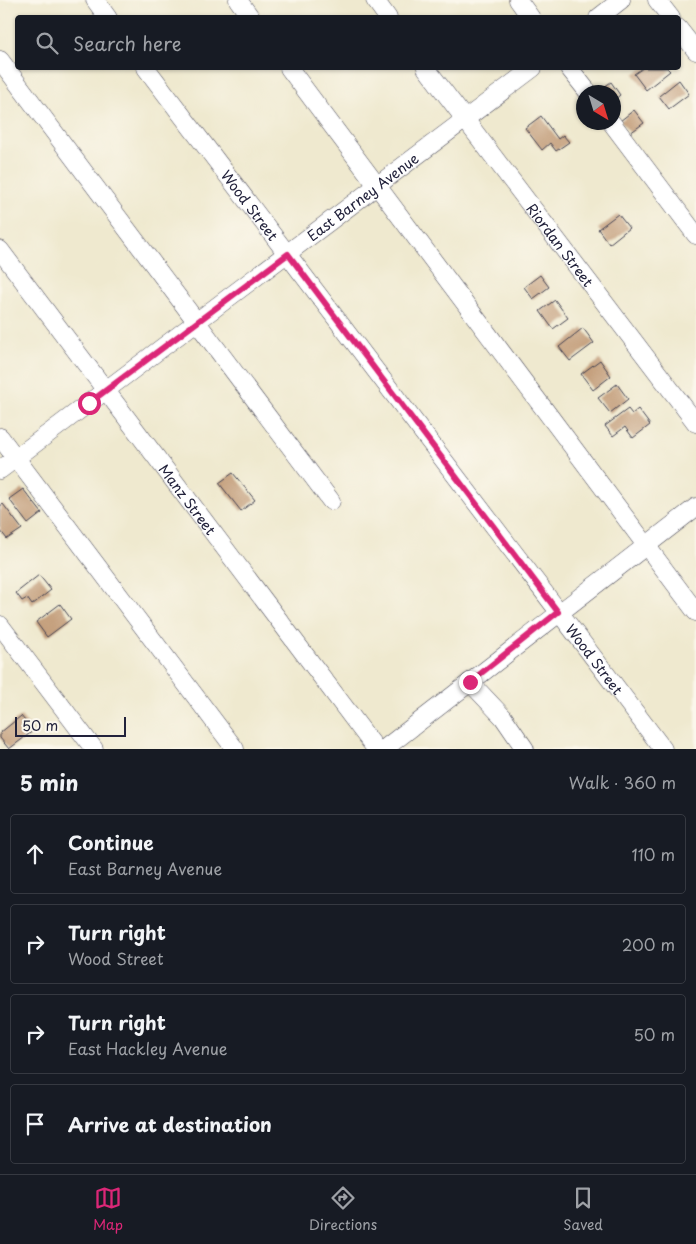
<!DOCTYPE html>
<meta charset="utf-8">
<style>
body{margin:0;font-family:"Playpen Sans",sans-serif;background:#20242c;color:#f1f3f6}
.compass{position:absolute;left:576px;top:85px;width:45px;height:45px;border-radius:50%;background:#171b24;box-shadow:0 1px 4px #0004;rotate:142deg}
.scale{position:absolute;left:15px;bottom:12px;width:111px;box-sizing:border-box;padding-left:5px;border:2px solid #22223b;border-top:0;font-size:14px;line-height:18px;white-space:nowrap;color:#22223b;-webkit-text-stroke:4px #fbf7ec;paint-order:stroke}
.stop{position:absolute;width:15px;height:15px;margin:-11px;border:4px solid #db2777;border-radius:50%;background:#fff}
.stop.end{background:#db2777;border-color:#fff;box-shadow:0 1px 5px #0008}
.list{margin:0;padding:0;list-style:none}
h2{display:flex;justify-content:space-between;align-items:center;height:65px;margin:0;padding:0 20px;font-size:21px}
h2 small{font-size:16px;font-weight:400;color:#9ea1a6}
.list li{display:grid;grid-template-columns:32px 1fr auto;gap:15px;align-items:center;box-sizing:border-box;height:80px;margin:0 10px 10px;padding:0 10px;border:1px solid #363941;border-radius:5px}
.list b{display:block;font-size:19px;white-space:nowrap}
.list p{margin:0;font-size:16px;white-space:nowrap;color:#9ea1a6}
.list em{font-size:16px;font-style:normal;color:#9ea1a6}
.icon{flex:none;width:28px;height:28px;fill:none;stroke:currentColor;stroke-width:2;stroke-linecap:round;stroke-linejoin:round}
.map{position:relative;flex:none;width:696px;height:749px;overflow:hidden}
.search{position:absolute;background:#171b24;box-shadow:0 1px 4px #0004;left:15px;right:15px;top:15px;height:55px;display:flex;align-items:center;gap:12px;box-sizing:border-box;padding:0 18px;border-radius:5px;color:#9ea1a6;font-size:19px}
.sheet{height:425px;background:#171b24}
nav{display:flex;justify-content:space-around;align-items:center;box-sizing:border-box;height:70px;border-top:1px solid #363941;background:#171b24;font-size:14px;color:#9ea1a6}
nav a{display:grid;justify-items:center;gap:2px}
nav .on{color:#db2777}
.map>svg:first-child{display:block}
.building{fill:#c5a07e}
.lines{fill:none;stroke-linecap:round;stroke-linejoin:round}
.minor-casing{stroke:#414051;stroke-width:19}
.minor{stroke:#fff;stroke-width:18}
.route{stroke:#db2777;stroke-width:6}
.labels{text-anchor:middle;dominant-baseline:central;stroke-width:5;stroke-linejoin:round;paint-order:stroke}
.street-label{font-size:14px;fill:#22223b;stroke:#fbf7ec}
</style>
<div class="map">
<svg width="696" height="749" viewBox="0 0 696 749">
<rect width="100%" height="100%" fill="#fbf7ec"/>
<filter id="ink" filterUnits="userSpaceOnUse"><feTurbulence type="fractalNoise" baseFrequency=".02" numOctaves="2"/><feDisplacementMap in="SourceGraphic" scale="10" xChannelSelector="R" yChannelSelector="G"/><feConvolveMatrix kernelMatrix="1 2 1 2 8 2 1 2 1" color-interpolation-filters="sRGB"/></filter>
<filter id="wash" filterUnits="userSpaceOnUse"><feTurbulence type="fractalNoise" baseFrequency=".0096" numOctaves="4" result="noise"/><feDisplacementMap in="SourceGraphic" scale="20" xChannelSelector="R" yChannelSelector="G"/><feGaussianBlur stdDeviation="1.12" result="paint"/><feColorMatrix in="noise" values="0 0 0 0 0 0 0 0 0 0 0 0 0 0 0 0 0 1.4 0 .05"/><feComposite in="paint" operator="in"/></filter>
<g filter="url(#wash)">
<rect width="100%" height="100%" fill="#efe9cf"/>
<g id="blocks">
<path class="building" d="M643,68H667L670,71L646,90L634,74Z
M679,80L689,94L669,109L659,96Z
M611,82L620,95L614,100V92H597Z
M634,110L644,123L630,133L620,121Z
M541,116L558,139L563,135L569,142L556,151L550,143L542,150L525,128Z
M618,214L629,228L609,244L598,229Z
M540,275L549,287L533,299L524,287Z
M555,300L568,318L553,329L540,311Z
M583,328L594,343L570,361L559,347Z
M600,360L611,376L593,390L581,374Z
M617,384L628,399L610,413L598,398Z
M628,409L632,414L638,409L650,425L633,438L625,427L613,436L605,426Z
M233,473L255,500L241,511L219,483Z
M23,489L42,513L28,524L9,499Z
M3,504L22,529L7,539L0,530V506Z
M39,575L51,590L32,605L27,598L22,601L16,593Z
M60,604L71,619L47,637L36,622Z
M21,716L33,731L9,749L0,738V733Z"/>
</g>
</g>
<g filter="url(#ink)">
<use href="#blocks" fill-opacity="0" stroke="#414051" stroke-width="1"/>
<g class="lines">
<g class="minor-casing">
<g id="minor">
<path d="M95,0L108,18"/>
<path d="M238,0L251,18"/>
<path d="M375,0L388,18"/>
<path d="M518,0L531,18"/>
<path d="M657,0L671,18"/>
<path d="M598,18L621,0"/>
<path d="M678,28L696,51"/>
<path d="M0,60L331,501"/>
<path id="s1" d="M146,68L663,749"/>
<path d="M289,68L696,612"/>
<path id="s2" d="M426,68L696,423"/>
<path d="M569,68L588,92"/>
<path d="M611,122L696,235"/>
<path id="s3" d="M0,250L376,749"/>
<path d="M0,437L235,749"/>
<path id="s4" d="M0,470L533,68"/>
<path d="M0,625L94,749"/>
<path d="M470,682L503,717L525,749"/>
<path d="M384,749L696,507"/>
</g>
</g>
<use href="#minor" class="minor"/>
</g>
</g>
<g class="lines" filter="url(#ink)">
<path class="route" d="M89,403L288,254L558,612L470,682"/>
</g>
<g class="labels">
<g class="street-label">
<text stroke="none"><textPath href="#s4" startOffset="454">East Barney Avenue</textPath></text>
<text stroke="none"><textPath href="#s1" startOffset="172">Wood Street</textPath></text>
<text stroke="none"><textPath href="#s2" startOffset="222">Riordan Street</textPath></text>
<text stroke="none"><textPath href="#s3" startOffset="312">Manz Street</textPath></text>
<text stroke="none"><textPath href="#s1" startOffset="742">Wood Street</textPath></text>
</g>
</g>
</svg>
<svg class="compass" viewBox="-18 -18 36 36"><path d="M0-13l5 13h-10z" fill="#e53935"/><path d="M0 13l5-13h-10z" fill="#9ea1a6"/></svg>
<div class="scale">50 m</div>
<div class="stop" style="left:89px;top:403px"></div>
<div class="stop end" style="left:470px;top:682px"></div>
<div class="search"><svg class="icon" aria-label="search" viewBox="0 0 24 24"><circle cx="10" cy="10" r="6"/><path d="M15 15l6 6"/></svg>Search here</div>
</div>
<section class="sheet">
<h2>5 min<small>Walk · 360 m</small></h2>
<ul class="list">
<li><svg class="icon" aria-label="ahead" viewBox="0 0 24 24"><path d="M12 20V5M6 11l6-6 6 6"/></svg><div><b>Continue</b><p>East Barney Avenue</p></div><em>110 m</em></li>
<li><svg class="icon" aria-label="right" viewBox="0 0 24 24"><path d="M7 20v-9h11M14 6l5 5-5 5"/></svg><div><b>Turn right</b><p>Wood Street</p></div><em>200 m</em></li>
<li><svg class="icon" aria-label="right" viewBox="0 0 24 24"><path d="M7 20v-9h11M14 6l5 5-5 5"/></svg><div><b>Turn right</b><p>East Hackley Avenue</p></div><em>50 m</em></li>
<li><svg class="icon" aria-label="arrive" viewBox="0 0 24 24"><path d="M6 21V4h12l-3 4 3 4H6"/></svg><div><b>Arrive at destination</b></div></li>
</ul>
</section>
<nav>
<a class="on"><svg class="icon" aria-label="map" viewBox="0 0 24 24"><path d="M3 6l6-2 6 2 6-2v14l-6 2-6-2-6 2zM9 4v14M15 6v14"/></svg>Map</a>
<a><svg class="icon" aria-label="directions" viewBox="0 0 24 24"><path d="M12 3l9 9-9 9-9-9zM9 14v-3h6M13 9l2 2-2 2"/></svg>Directions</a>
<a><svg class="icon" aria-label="saved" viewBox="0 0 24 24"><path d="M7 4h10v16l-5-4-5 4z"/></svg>Saved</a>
</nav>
